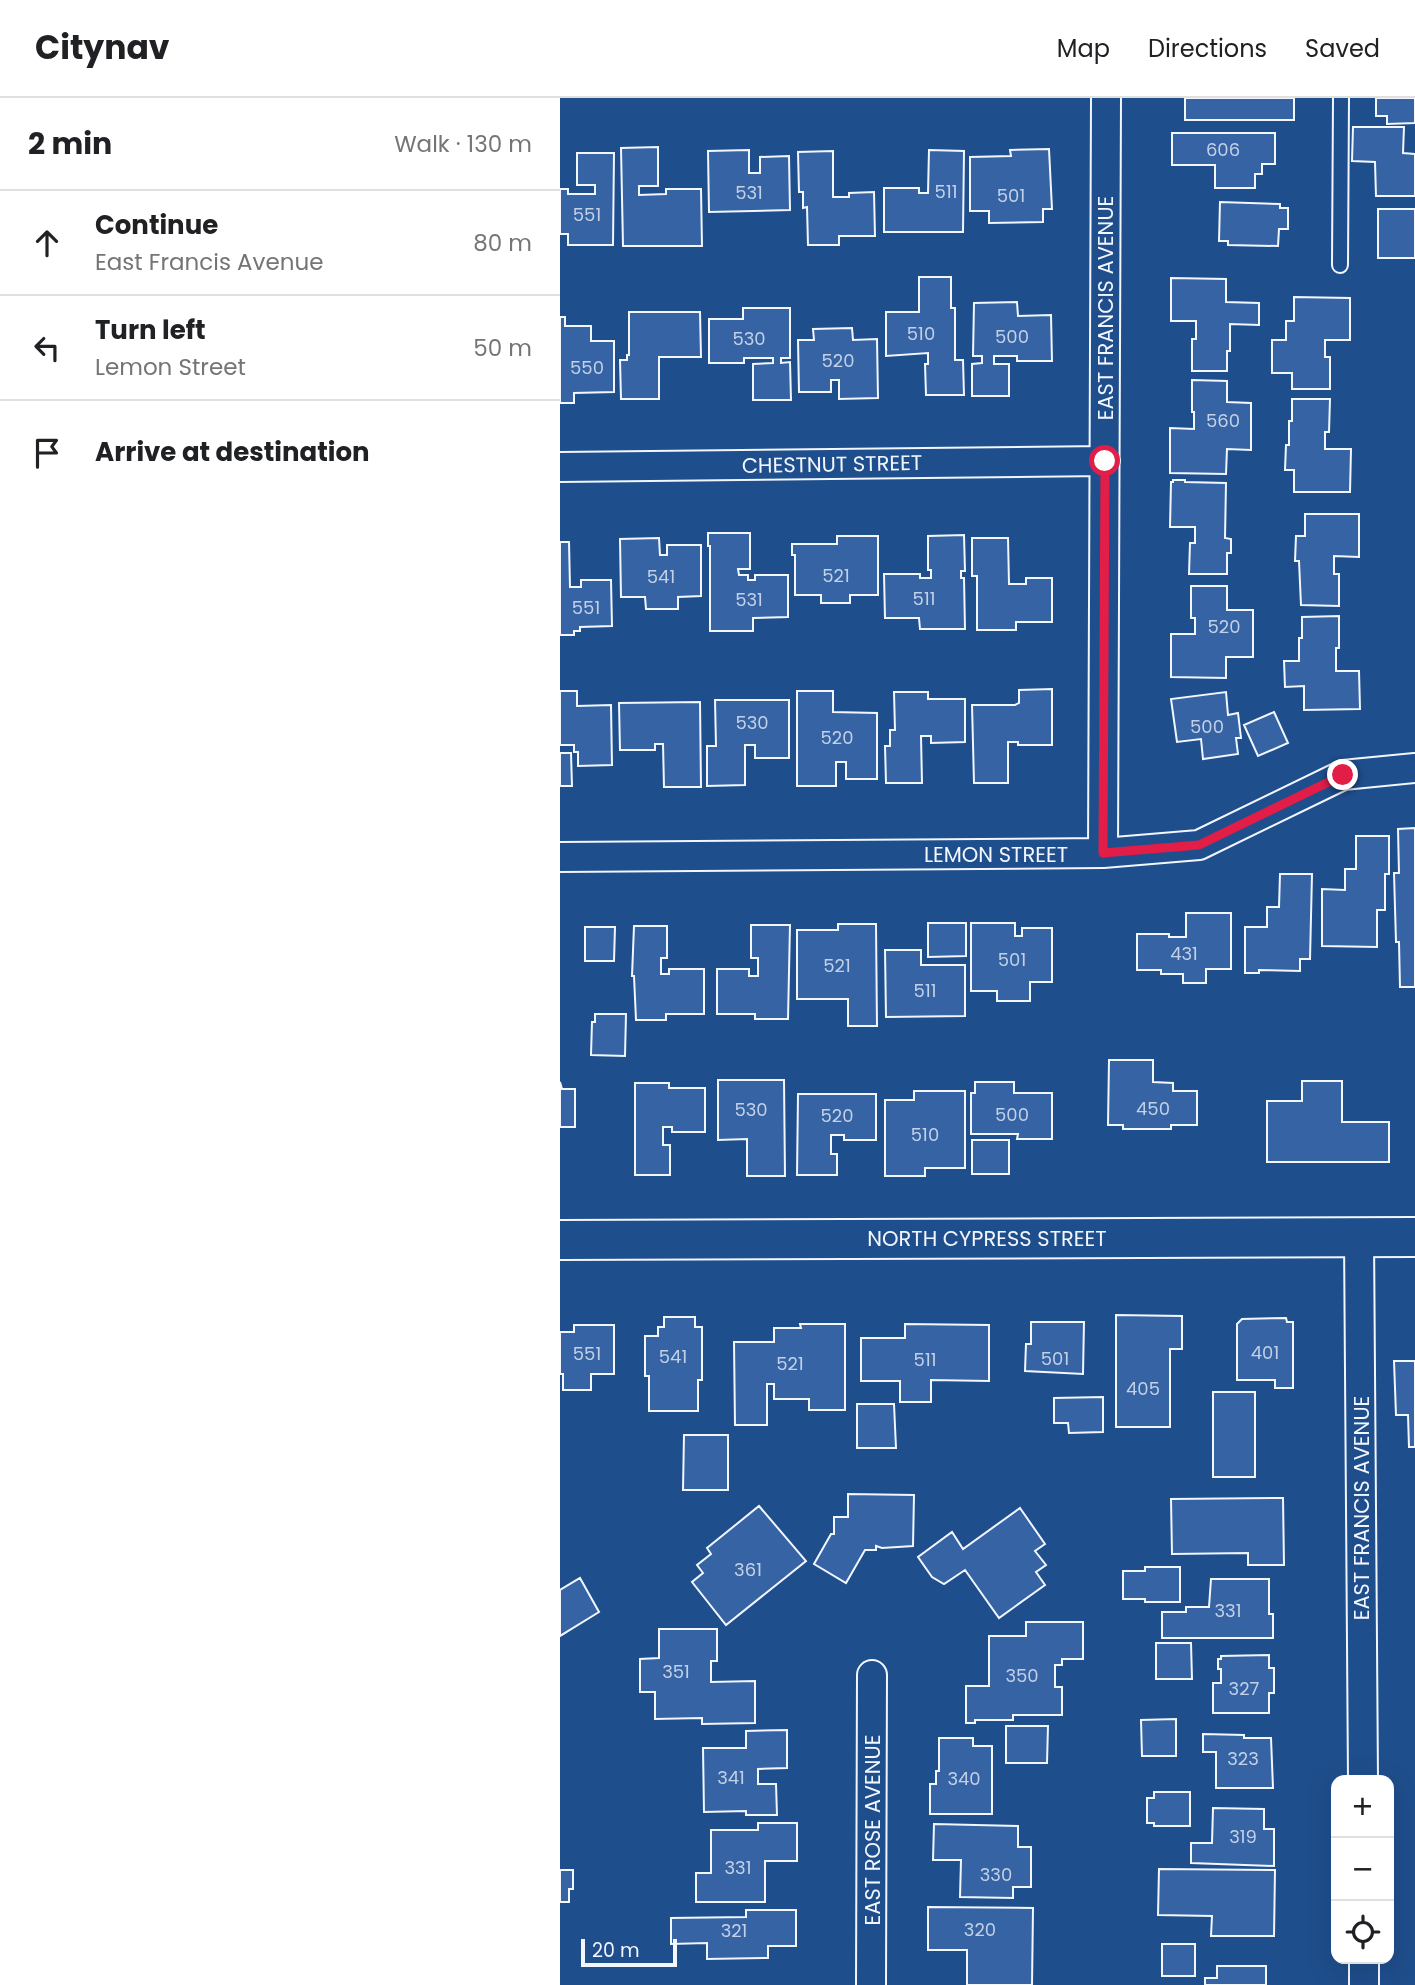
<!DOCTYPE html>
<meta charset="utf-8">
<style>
body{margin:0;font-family:Poppins,sans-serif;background:#f6f6f6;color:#202124}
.controls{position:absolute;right:21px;bottom:21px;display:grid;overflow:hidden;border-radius:14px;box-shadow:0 7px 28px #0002}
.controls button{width:63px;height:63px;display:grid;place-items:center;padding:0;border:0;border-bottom:2px solid #e0e0e0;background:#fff;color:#202124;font:35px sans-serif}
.scale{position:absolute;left:21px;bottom:18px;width:96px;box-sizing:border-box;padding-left:7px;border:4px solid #f2f6ff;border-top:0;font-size:19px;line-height:24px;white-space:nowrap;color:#f2f6ff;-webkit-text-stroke:5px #1f4e8c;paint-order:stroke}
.stop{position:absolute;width:21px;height:21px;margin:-16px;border:5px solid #e11d48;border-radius:50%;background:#fff}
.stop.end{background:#e11d48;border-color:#fff;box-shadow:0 2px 7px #0008}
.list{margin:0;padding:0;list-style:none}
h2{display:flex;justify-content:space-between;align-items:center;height:91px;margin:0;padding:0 28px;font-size:30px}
h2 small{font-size:23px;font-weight:400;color:#757577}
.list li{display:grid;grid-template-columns:46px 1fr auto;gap:21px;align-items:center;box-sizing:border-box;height:105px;padding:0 28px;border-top:2px solid #e0e0e0}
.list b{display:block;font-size:26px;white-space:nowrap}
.list p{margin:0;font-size:23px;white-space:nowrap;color:#757577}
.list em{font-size:23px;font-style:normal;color:#757577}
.icon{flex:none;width:38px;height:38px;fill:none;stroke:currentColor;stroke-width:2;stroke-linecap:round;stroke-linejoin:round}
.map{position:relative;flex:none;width:855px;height:1887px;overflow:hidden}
header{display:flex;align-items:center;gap:42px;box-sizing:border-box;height:98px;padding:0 35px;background:#fff;border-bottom:2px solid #e0e0e0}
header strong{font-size:33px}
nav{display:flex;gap:38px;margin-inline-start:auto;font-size:24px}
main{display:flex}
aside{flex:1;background:#fff}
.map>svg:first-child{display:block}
.building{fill:#3563a3;stroke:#f2f6ff;stroke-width:2}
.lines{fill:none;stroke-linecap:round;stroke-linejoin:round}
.lane-casing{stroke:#f2f6ff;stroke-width:18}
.street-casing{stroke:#f2f6ff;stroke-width:32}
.secondary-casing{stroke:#f2f6ff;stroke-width:42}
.lane{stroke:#1f4e8c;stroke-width:14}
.street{stroke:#1f4e8c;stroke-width:28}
.secondary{stroke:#1f4e8c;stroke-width:38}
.route{stroke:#e11d48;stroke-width:9}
.labels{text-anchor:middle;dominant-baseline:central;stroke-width:5;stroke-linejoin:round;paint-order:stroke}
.number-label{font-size:18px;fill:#c3d1e8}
.street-label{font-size:21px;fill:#f2f6ff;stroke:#1f4e8c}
</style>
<header>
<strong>Citynav</strong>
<nav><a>Map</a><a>Directions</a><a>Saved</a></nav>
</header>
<main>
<aside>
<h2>2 min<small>Walk · 130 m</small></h2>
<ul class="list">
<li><svg class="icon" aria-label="ahead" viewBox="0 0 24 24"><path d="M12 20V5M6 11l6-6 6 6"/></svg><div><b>Continue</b><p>East Francis Avenue</p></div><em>80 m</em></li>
<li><svg class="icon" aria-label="left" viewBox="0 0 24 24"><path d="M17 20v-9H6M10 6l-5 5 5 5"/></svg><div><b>Turn left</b><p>Lemon Street</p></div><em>50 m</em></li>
<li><svg class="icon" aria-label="arrive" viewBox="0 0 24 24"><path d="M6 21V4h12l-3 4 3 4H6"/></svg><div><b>Arrive at destination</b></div></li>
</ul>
</aside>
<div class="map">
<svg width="855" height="1887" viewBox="0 0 855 1887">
<rect width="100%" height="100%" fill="#1f4e8c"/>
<path class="building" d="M625,0H734V22H625Z
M816,0H855V25L827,26V18H816Z
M793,29H844L843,55L855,56V98H816L815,64L792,63Z
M612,35H715V66H702V76H695V90H655V67H612Z
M98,49V88H79V97L106,96V91H141L142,148H63L61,50Z
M489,51L492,111H483V124L429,125V113H410V59L451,58L450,52Z
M189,52V75H200V59L229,58L230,112L149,114L148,53Z
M369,52L404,53L403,134H324V90H359V95H368Z
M273,53V99H289V95L314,94L315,138H279V147H248L247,109L243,110V94H239L238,54Z
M17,55H54L53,147H8V136H0V91H8V96H35V87H17Z
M660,104L720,106V110H728V131H719L718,148L668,147V143H659Z
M818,111H855V160H818Z
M359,179H391V210H395V262H403L404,297H366L365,266H368V255L326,258V214H359Z
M611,180L666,181V204L699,205V227L670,226V253H667V273H632V241H636V223H611Z
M734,199L790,200V242H765V259H770V291H732V275H712V242H726V223H734Z
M457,204L458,218L491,217L492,263H457V258H434V266H449V298H412V266L422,265V258H413L414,205Z
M183,210H230V260H221V265L230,264L231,302H193V266L213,265V260H184V265H149V221H183Z
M69,214H140L141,259H99V301H61L60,262H67V257H69Z
M0,219H5V228H31V243H54V294L14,295V305H0Z
M292,230L293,242L317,241L318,300L279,301V282H271V294H239L238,242H254L253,231Z
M632,282L667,283V304L691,305V352L667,351L666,376L610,375V330L634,331V314H632Z
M732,301H770L769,334H765V351H791L790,394H734V372H725L726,347H729V323H732Z
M613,382H625V384L666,385L665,440L671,441V455H667V476H629L630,445H635V429H610L611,384H613Z
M745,416H799V459L774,458V476H779V508L741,507L739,463H735L736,438H745Z
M148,435H190V471H178L179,477H188V482H195V477H228V519L193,520V533H150V448H148Z
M404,437L405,473H401V480H404L405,531H360L359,520H325L324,476H360V480H371V472H368V438Z
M277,438H318V497H290V505H261V497H235V457H232V446H277Z
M99,440L100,457H107V447H141V498L118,499V511H86L85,499H61L60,441Z
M412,440H448L449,486H466V480H492V524H456V532H417V478H412Z
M0,444H9L10,489H21V482H51L52,528L20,529V533H14V537H0Z
M631,488H667V512H693V559H666V580L611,579V536H635V520H631Z
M779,518V550H776V573H799L800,611L744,612V588L725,589L724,563H739V540H742V519Z
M492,591V647H458V644H448V685H414L412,607H455L459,605V592Z
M0,593H17V608L51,607L52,667L18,668V654H14V647H0Z
M237,593H273V614L317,615V681H286V664H276V688H237Z
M334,594H368V601H405V644L371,645V638H361L362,685H326L325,648H330V632H335Z
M666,594L668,617L678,615L681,640H676L678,656L643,661L641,641L617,644L611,601Z
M155,602H229V660H195V647H185V687L147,688V648H156Z
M140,604L141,689H104L103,646H95V652H60L59,605Z
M714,614L728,645L698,658L684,627Z
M0,655H11L12,688H0Z
M855,730V889H840L839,844H836L834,775H839L838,731Z
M796,738H829V776H825V812H817V849L762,848V791L785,792V771H796Z
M720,776H752L750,861H740V873L699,872V875H685V829H707V809H719Z
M626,815H671V871H646V885H623V876H601V872H577V836H609V839H626Z
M368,825H406V858L368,859Z
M411,825H455V838H462V830H492V884H470V903H437V893H411Z
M278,826H316L317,928H288V901H237V832H278Z
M191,827H230L228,921H195V916H157V871H189V878H198V860H191Z
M74,828H107V860H101V876H109V871H144V916H106V922H76L74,878H72Z
M25,829H55L54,863H25Z
M325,852H361V867H405V918L326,919Z
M35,916H66L65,958L31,957L32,924H35Z
M549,962H593V984L613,985V993H637V1027H611V1031H563V1027H548Z
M158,982H224L225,1078H187V1041L158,1042Z
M742,983H782V1024H829V1064H707V1003H742Z
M0,984L2,991H15V1029H0Z
M415,984H454V995H492V1041H457L458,1036H411V995H415Z
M75,985H109V990H145V1034H112V1029H103V1047H110V1077H75Z
M354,993H405V1070H365V1078H325V1002H354Z
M238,996H316V1042H284V1037H271V1056H277V1077H237Z
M412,1042H449V1076H412Z
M556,1217L622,1218V1251H610V1329H556Z
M104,1219H135V1229H142V1282H138V1313H89V1278H85V1238H98V1229H104Z
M726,1220L727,1224H733V1290H715V1282H677V1226L682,1221Z
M471,1224H524L523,1276L465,1273L466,1246H471Z
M240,1226H285V1312H249V1301H214V1286H207V1327H175L174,1244H214V1230H241Z
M345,1226L429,1227V1283L371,1282V1304H340V1283H301V1240H345Z
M14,1227H54V1276H31V1292H3V1276H0V1234H14Z
M834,1263H855V1349H849L848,1317H836Z
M653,1294H695V1379H653Z
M543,1299V1334L509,1335L508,1325H494V1300Z
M297,1306H334L336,1350H297Z
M124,1337H168V1392H123Z
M288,1396L354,1397L353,1448L322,1450L316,1448V1452H305L286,1485L254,1466L271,1436H274V1419H288Z
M723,1400L724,1467H688V1455L612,1456L611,1401Z
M199,1408L246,1463L166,1527L132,1484L143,1475L137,1467L151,1456L147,1450Z
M460,1410L485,1446L475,1453L486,1467L476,1474L485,1487L439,1520L405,1472L384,1486L372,1479L358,1459L392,1434L403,1451Z
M585,1469H620V1504H585V1501H563V1473H585Z
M20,1480L39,1514L0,1538V1492Z
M651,1481H709V1516H713V1540H602V1514H626V1509H649Z
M466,1524H523V1561H502V1567H495V1589H502V1617H453V1622H415V1625H406V1588H429V1538H466Z
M99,1531H157V1563H151V1584L195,1583V1625L142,1626V1620L95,1621V1594H80V1561L99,1560Z
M596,1545H631L632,1581H596Z
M709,1557V1570H714V1595H709V1615H653V1585H661V1571H658V1561H661V1558Z
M616,1621V1658H582L581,1622Z
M446,1628H488L487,1665H446Z
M227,1632V1670L198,1671V1686H216L217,1717H186V1713L144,1714L143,1650H186V1633Z
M643,1636L684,1637V1640H711L713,1690H656V1654H643Z
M379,1640H413V1648H432V1716H370V1686H376V1673H379Z
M594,1694H630V1728H594V1725H587V1700H594Z
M653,1710L704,1711V1731H714V1768L631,1765V1745H652Z
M198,1725H237V1763H205V1804H136V1775H151V1732H198Z
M374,1726L458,1728V1749H471V1789H453V1800L400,1799L401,1762H373Z
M599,1771L715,1772L714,1838H651L652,1818L598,1817Z
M0,1772H13V1791H9V1804H0Z
M368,1809L473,1810L472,1887H407V1852H368Z
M186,1812H236V1848H208V1860L147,1861V1845L111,1846V1820L186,1819Z
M602,1846H635V1878H602Z
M657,1868H706V1887H645V1880H657Z"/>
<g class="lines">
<g class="lane-casing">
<path id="lane" d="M780,167L781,0"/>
</g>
<g class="street-casing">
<path id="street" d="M0,369L545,363
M543,755L546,0
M0,759L543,755L639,747L783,677L855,670
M799,1138L803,1682
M804,1861V1887
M311,1887L312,1577"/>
</g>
<g class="secondary-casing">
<path id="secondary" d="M0,1142L855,1139"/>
</g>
<use href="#lane" class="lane"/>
<use href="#street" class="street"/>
<use href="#secondary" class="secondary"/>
</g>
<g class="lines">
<path class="route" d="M545,363L543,755L639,747L783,677"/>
</g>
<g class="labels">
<g class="number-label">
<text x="663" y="51">606</text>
<text x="386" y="93">511</text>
<text x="189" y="94">531</text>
<text x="451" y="97">501</text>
<text x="27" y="116">551</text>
<text x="361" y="235">510</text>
<text x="452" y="238">500</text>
<text x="189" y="240">530</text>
<text x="278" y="262">520</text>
<text x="27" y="269">550</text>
<text x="663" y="322">560</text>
<text x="276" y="477">521</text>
<text x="101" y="478">541</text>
<text x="364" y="500">511</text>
<text x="189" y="501">531</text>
<text x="26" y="509">551</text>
<text x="664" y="528">520</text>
<text x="192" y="624">530</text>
<text x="647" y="628">500</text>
<text x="277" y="639">520</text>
<text x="624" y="855">431</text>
<text x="452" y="861">501</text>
<text x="277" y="867">521</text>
<text x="365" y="892">511</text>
<text x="593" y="1010">450</text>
<text x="191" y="1011">530</text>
<text x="452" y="1016">500</text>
<text x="277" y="1017">520</text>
<text x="365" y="1036">510</text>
<text x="705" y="1254">401</text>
<text x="27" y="1255">551</text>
<text x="113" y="1258">541</text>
<text x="495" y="1260">501</text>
<text x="365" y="1261">511</text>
<text x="230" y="1265">521</text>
<text x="583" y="1290">405</text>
<text x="188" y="1471">361</text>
<text x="668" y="1512">331</text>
<text x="116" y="1573">351</text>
<text x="462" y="1577">350</text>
<text x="684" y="1590">327</text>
<text x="683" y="1660">323</text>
<text x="171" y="1679">341</text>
<text x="404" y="1680">340</text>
<text x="683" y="1738">319</text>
<text x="178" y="1769">331</text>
<text x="436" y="1776">330</text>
<text x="420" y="1831">320</text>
<text x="174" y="1832">321</text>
</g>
<g class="street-label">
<text transform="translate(545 210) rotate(-90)">EAST FRANCIS AVENUE</text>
<text transform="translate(272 366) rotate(-1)">CHESTNUT STREET</text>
<text x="436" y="756">LEMON STREET</text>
<text x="427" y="1140">NORTH CYPRESS STREET</text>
<text transform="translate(801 1410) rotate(-90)">EAST FRANCIS AVENUE</text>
<text transform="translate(312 1732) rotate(-90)">EAST ROSE AVENUE</text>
</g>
</g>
</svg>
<div class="controls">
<button>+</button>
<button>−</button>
<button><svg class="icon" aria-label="locate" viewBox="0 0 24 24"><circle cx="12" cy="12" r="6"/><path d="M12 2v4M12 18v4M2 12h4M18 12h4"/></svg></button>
</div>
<div class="scale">20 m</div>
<div class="stop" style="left:545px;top:363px"></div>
<div class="stop end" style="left:783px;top:677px"></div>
</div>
</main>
